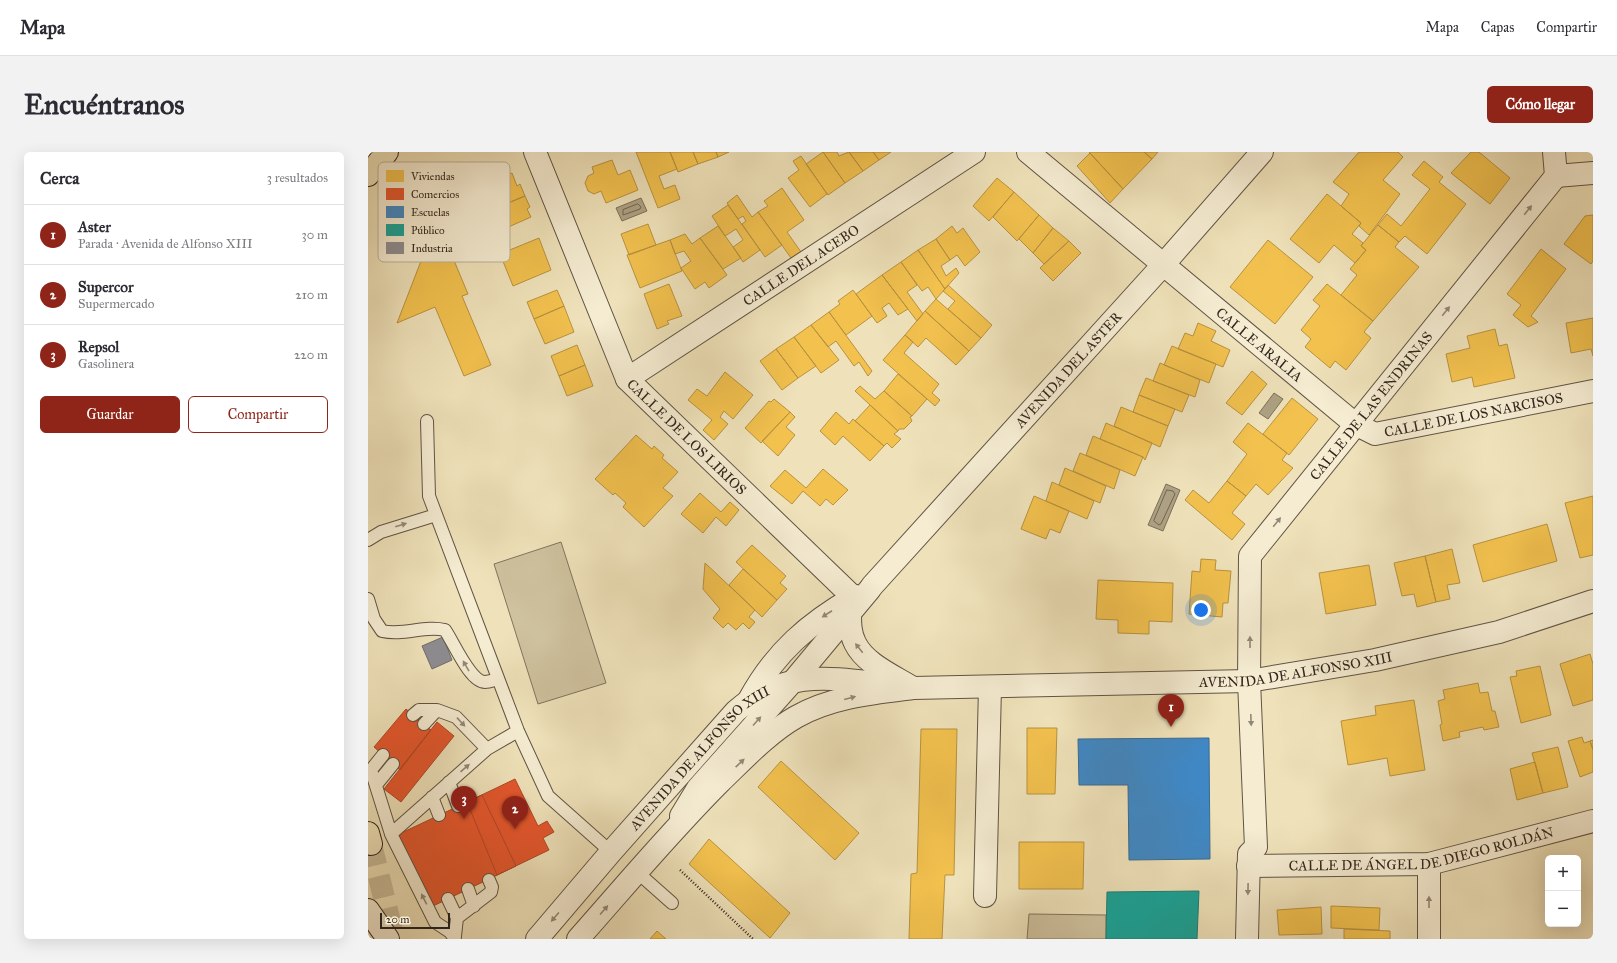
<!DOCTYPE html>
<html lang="es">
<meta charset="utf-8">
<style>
body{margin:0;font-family:"IM FELL Great Primer",serif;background:#f2f2f3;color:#2b2b33}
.controls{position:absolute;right:12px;bottom:12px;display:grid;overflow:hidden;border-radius:6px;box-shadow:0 4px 16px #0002}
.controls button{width:36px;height:36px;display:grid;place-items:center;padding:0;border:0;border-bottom:1px solid #e1e1e2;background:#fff;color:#2b2b33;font:20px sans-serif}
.scale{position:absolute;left:12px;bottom:10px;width:70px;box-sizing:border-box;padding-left:4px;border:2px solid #31251c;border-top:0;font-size:11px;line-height:14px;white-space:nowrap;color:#31251c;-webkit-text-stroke:3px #f5ecd2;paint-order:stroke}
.you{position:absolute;left:833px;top:458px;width:14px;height:14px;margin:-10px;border:3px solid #fff;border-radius:50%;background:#1a73e8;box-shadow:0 0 0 6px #1a73e833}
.badge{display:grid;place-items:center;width:26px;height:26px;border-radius:50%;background:#8f2418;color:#fff;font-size:13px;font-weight:700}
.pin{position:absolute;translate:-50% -33px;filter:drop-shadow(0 1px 2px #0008)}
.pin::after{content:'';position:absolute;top:21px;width:14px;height:12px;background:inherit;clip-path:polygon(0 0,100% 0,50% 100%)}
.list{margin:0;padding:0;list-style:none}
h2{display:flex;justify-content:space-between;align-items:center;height:52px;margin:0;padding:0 16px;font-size:17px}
h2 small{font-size:13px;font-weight:400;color:#7c7c81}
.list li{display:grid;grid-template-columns:26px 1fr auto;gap:12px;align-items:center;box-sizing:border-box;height:60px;padding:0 16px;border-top:1px solid #e1e1e2}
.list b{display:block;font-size:15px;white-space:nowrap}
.list p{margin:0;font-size:13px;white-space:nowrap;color:#7c7c81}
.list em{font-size:13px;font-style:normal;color:#7c7c81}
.actions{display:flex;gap:8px;padding:12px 16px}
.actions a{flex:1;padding:9px 0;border:1px solid #8f2418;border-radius:6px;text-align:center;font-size:14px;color:#8f2418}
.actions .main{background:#8f2418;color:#fff}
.map{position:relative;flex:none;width:1225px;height:787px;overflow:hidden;border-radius:6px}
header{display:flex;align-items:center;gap:24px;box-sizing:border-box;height:56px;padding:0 20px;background:#fff;border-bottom:1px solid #e1e1e2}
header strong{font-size:19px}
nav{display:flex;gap:22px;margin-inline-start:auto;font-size:14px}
.intro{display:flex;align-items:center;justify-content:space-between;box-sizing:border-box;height:96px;padding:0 24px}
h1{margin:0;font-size:28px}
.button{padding:10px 18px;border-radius:6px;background:#8f2418;color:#fff;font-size:14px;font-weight:700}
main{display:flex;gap:24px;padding:0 24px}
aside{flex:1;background:#fff;border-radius:6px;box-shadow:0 4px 16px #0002}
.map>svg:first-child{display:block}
.green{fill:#cfc29f;stroke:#80745e}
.water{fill:#aea284;stroke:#7c705a}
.homes{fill:#f2c14e;stroke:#b8923f}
.shops{fill:#e4572e;stroke:#ae4829}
.schools{fill:#3f88c5;stroke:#3b6a92}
.public{fill:#17a398;stroke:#1f7d73}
.industry{fill:#8d8d92;stroke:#716e6f}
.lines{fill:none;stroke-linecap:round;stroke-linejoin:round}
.shore{stroke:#706450;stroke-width:1}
.motorway-tunnel{stroke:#c9bc9a;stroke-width:22;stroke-dasharray:22 11;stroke-linecap:butt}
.service-casing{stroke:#605444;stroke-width:14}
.minor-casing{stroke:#605444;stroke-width:24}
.tertiary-casing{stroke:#605444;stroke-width:24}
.secondary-casing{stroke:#31251c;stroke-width:24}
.motorway-casing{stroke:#31251c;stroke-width:24}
.path{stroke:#31251c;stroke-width:2.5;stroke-dasharray:1 2;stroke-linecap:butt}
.service{stroke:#f5ecd2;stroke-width:12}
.minor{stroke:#f5ecd2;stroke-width:22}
.tertiary{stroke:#f5ecd2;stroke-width:22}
.secondary{stroke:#f5ecd2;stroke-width:22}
.motorway{stroke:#efe2ba;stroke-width:22}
.oneway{fill:#938877}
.labels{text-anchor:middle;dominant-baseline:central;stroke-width:4;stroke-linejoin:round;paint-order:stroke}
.street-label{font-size:14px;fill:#31251c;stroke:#f5ecd2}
.key{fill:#f5ecd2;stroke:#bab09b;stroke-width:1}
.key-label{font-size:11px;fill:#31251c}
</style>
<header>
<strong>Mapa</strong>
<nav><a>Mapa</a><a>Capas</a><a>Compartir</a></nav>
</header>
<div class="intro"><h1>Encuéntranos</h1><a class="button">Cómo llegar</a></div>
<main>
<aside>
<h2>Cerca<small>3 resultados</small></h2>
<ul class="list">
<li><span class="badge">1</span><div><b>Aster</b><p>Parada · Avenida de Alfonso XIII</p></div><em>30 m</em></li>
<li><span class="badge">2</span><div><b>Supercor</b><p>Supermercado</p></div><em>210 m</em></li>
<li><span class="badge">3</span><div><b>Repsol</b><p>Gasolinera</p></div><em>220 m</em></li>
</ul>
<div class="actions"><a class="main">Guardar</a><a>Compartir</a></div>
</aside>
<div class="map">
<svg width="1225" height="787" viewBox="0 0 1225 787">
<rect width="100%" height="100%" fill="#efe2ba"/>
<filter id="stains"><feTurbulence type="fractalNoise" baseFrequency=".005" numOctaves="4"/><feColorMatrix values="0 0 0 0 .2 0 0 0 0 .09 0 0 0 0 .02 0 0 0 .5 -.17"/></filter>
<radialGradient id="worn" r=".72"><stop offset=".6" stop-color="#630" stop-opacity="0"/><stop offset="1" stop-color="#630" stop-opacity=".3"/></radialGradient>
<path class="green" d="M193,390L238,531L170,552L126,412Z
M661,762L738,763V787H659Z"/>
<path class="water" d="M273,46L279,59L254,69L248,56Z
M906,241L915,247L900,267L891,261Z
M798,332L812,338L795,379L780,373Z"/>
<path class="homes" d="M268,0H302L309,17L291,24L296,37L307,33L312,47L290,56Z
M302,0H325L330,12L310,20Z
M325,0H348L350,5L330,12Z
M348,0H361L350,5Z
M455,0L477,31L460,43L438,12Z
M455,0H469L471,4L481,0L495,19L477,31Z
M481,0H505L511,8L495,19Z
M505,0H523L511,8Z
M721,0H776L784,7L755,37Z
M776,0H790L784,7Z
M991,0H1030L1035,5L1015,28L1032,42L1001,83L991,74L993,71L973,54L981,42L965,30Z
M1103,0H1111L1142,26L1122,52L1083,21Z
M722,1L755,37L742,51L709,14Z
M433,4L459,42L442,55L420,26L431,18L425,9Z
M244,8L250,23L262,18L270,38L238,51L233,39L226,42L220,39L217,31L220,24L226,21L224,15Z
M1056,9L1075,25L1071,30L1098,52L1059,102L1037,84L1031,90L1010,73L1019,62L1033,74L1062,37L1044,23Z
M144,21L149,34L152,32L157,44L106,65L99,47L109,43L107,41L119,37L118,35L135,29L133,25Z
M629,26L646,40L621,69L605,54Z
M414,36L436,68L419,80L433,100L423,106L390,60L400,54L396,49Z
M646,40L671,63L649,89L625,65Z
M959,42L993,71L984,82L995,91L993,94L998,98L987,111L966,93L951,111L922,87Z
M369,43L384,65L390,60L414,93L397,105L374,72L378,69L375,64L370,67L359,51Z
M157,44L162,55L159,57L163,65L136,77L132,68L120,73L128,91L109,100L97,69Z
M360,53L392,98L375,110L365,95L375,88L368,77L357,84L344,64Z
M671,63L685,76L665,101L651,87Z
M1225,63V109L1223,112L1196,92L1217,64Z
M280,72L288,93L261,103L253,82Z
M1010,73L1031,90L1027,95L1051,115L1005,169L973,143L989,123L982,117L998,98L993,94Z
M350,74L373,106L355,117L332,86Z
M584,74L589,81L595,76L612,100L597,114L589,103L582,108L568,87Z
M72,75L100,142L94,144L123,213L96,224L67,155L29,171L65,78Z
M685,76L701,89L676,112L665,101Z
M317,82L324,92L332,86L359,123L341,136L337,130L327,137L313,116L323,109L316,99L307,102L302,88Z
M171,86L183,118L145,134L132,102Z
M568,87L582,108L573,114L578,124L588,116L591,121L577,137L550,98Z
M302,88L314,119L272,136L259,103Z
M900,88L945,125L907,172L862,135Z
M701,89L713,101L685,129L672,116Z
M1173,97L1198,117L1163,164L1170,170L1160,175L1145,163L1153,153L1139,142Z
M550,98L577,137L568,147L560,135L554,139L533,110Z
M533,110L549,133L539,140L555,162L549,169L514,123Z
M514,123L540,157L530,163L521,151L514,156L519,164L509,171L488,142Z
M301,132L314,164L299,169L301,172L289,177L276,142Z
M959,132L1005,169L996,180L1003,186L978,218L967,209L962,216L937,195L943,187L933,178L952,154L945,148Z
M580,133L624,173L613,186L580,157L587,149L575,139Z
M189,138L196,154L166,167L159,150Z
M485,138L504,164L478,183L461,160L472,152L470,149Z
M568,147L613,186L601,199L557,159Z
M196,154L206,180L177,192L166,167Z
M557,159L601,199L588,213L558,186L550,195L537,183Z
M461,160L504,219L500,224L491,210L486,214L468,189L460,195L443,173Z
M1225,166V204L1223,197L1203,201L1198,171Z
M830,171L848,179L843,189L862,198L855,215L810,197L817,181L825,184Z
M443,173L471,208L453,221L426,185Z
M1127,177L1131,194L1139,192L1147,226L1106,235L1104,225L1084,230L1078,202L1102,196L1099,184Z
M537,183L545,190L536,201L571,232L564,241L572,248L567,254L515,208Z
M426,185L448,214L430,226L408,197Z
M209,193L217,213L191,224L183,204Z
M804,194L848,212L841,231L796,213Z
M408,197L430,226L414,238L392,209Z
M792,211L832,228L827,245L785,229Z
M217,213L225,234L199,244L191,224Z
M884,219L899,232L874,263L858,251Z
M357,220L385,243L365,267L356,259L352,265L360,272L346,288L335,278L344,268L320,248L329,237L339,244Z
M530,222L559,247L544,264L516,239Z
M778,226L821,243L814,260L771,243Z
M492,234L507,247L516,239L544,264L542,265L544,269L536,277H531L530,279L487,239Z
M771,243L807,257L800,274L765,260Z
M924,246L950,267L921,303L895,282Z
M406,247L422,260L393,291L377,276L401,249L403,250Z
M502,253L530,279L526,282L533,287L524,296L519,291L516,294L487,269Z
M753,255L800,274L792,295L746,274Z
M422,260L427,265L418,275L427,283L410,304L394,289Z
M468,260L481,272L485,267L516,294L502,309L475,284L467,293L452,279Z
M738,271L784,291L777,308L775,305L732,287Z
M880,271L919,301L914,308L925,316L900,343L888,332L878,344L859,329L879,302L865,290Z
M268,283L284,297L286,294L296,303L294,306L310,320L295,336L305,344L276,375L255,355L258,351L247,341L245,343L227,327Z
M725,284L775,305L767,324L718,303Z
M712,301L752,318L746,337L705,319Z
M697,316L738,334L732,351L691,333Z
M455,317L480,338L465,353L458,347L452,354L435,339L424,352L402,334L417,318L438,336Z
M859,329L878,344L864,361L877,372L864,388L817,348L825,338L841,351Z
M684,330L726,349L719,367L678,349Z
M332,341L353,360L362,350L371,358L358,374L348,365L335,381L313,362Z
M666,344L701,359L692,381L682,377L678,387L653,377Z
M1225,344V403L1212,406L1197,351Z
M1179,372L1189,409L1115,430L1105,393Z
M384,393L418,424L412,431L419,437L409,448L368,410Z
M1084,397L1092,431L1079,433L1082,447L1068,450L1057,404Z
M1057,404L1068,450L1049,455L1046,442L1034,444L1026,411Z
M833,407L848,408L847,418L863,419L860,451H855L854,465L821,462L824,419L832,420Z
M337,411L387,458L381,465L387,470L381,477L375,471L368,478L360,471L355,476L345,466L352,457L335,437Z
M1001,413L1008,453L958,462L951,421Z
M375,417L409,448L394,465L361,433Z
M730,428L805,431L804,470L781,469V482L750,481V468L728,467Z
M1222,502L1225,512V548L1205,554L1192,512Z
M1172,514L1183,563L1153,571L1142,525L1149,524L1148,519Z
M1110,531L1112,541L1120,540L1124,559H1127L1131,575L1116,578L1115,575L1091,580L1092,585L1075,589L1072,573L1074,572L1070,549L1077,547L1075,538Z
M1046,548L1057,618L1022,624L1019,606L980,613L973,569L1008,563L1007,554Z
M659,576H689L687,642H659Z
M553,577H589L586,723H577L574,787H541L543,722L549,721Z
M1214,585L1216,591L1222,589L1225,598V620L1212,625L1200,589Z
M1225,588V598L1222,589Z
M1190,595L1200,635L1175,641L1164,601Z
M413,609L491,681L467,708L390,635Z
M1167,610L1175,641L1149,648L1142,617Z
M341,687L422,761L402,786L321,712Z
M651,690H716L715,737H651Z
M963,754L1012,756L1011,778L963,776Z
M953,755L954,782L911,783L909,758Z
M976,777L1022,779V787H976Z
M289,779L298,787H282Z"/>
<path class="shops" d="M38,557L63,578L32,618L6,595Z
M69,570L86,584L33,650L16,637Z
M147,627L170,674L179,669L186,680L175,686L181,698L129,723L99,650Z
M114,643L148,714L63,755L29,683Z"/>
<path class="schools" d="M841,586L842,707L761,708L760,633H711L710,587Z"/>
<path class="public" d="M831,739L829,787H738L739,740Z"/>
<path class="industry" d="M75,485L84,508L64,517L54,494Z"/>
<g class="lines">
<path class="shore" d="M270,52L273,55L272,57L255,63V58Z
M799,338L805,339L807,342L793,372L791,373L786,369Z"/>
<path class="motorway-tunnel" d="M3,692L26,787"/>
<g class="service-casing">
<path id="service" d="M59,269L61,344L150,579L180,644L243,700
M0,388L13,380L68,363
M0,447L6,467L14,479C36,484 56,473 77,478C86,491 102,530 117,530C121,530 126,528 130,527
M45,563L51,558H69L88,565L119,597
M56,572L69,558
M15,603L3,618L23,682
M81,630L90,654
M8,633L25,612
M64,645L71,663
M269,720L304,751
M100,737L106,754
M80,747L89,766
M87,784L89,766L123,740L124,735L121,728
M87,787L82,780L67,770L23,682L119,597L150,579"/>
</g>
<g class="minor-casing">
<g id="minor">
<path id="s1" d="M167,0L259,227L485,445"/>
<path id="s2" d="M660,0L987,272L1007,282L1225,239"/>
<path d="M1188,24L1225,21"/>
<path id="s3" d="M259,227L606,0"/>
<path d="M482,461C482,471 482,481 487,491C497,512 526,524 545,536"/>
<path d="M381,548C407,500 441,471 488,444"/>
<path d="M313,664L330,636L426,528L502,437"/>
<path id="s4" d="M880,714L1061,712L1225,669"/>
<path d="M617,744L622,535"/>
<path id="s5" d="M879,787L881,702L888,695L881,529L882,404L1188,24L1186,0"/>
<path d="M1061,787V712"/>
</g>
</g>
<g class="tertiary-casing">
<g id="tertiary">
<path id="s6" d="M504,434L795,113L894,0"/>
<path id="s7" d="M169,787L243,700L368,559C416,518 458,525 516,532"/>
<path id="s8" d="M210,787C257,734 302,680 352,630C375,608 400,581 428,565C463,545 505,541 545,536L881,529L1007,508L1131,480L1225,449"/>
</g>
</g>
<g class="secondary-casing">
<path id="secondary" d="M0,758L20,787"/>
</g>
<g class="motorway-casing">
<path id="motorway" d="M0,23L19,0
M0,681L3,692"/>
</g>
<path class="path" d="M312,718L385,787"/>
<use href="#service" class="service"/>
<use href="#minor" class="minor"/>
<use href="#tertiary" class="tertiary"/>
<use href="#secondary" class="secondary"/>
<use href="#motorway" class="motorway"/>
</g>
<defs><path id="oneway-solid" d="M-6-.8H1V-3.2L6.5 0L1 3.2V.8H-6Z"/></defs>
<g class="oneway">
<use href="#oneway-solid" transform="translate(1160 58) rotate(-51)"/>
<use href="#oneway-solid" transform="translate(1078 159) rotate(-51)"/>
<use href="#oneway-solid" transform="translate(909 370) rotate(-51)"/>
<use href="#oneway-solid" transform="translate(33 373) rotate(-17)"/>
<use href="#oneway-solid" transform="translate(459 462) rotate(147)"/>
<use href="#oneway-solid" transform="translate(882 490) rotate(-90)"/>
<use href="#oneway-solid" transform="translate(491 496) rotate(-128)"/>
<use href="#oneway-solid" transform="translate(98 514) rotate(-120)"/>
<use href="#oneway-solid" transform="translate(482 546) rotate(-15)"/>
<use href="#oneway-solid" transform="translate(883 568) rotate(88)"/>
<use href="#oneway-solid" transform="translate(389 569) rotate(-48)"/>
<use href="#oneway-solid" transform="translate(93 570) rotate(47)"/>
<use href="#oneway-solid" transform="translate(372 611) rotate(-43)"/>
<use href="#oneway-solid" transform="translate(97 616) rotate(-41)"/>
<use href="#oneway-solid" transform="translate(880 737) rotate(91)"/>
<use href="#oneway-solid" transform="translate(56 747) rotate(-117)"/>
<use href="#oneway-solid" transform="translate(1061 750) rotate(-90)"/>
<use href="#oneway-solid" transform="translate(236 758) rotate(-49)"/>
<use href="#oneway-solid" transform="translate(187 765) rotate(131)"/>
</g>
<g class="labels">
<g class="street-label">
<text stroke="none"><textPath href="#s3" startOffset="208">CALLE DEL ACEBO</textPath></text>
<text stroke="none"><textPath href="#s2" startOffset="301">CALLE ARALIA</textPath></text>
<text stroke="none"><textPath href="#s6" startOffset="292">AVENIDA DEL ASTER</textPath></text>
<text stroke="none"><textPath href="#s5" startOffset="579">CALLE DE LAS ENDRINAS</textPath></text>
<text stroke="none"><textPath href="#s2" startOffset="548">CALLE DE LOS NARCISOS</textPath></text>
<text stroke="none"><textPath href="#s1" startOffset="328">CALLE DE LOS LIRIOS</textPath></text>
<text stroke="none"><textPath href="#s8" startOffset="817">AVENIDA DE ALFONSO XIII</textPath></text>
<text stroke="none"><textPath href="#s7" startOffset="244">AVENIDA DE ALFONSO XIII</textPath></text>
<text stroke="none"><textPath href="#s4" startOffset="175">CALLE DE ÁNGEL DE DIEGO ROLDÁN</textPath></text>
</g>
</g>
<rect x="10" y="10" width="132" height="100" rx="6" class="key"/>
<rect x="18" y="18" width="18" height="12" fill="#f2c14e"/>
<rect x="18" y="36" width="18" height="12" fill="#e4572e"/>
<rect x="18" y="54" width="18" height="12" fill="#3f88c5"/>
<rect x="18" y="72" width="18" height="12" fill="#17a398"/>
<rect x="18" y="90" width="18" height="12" fill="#8d8d92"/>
<g class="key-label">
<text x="43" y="28">Viviendas</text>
<text x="43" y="46">Comercios</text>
<text x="43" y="64">Escuelas</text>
<text x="43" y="82">Público</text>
<text x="43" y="100">Industria</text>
</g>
<rect width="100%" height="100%" filter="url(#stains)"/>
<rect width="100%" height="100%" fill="url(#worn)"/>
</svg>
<div class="controls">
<button>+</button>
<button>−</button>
</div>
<div class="scale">20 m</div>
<div class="you"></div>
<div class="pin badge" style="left:803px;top:575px">1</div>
<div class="pin badge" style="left:147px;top:677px">2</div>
<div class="pin badge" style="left:96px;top:667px">3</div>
</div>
</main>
